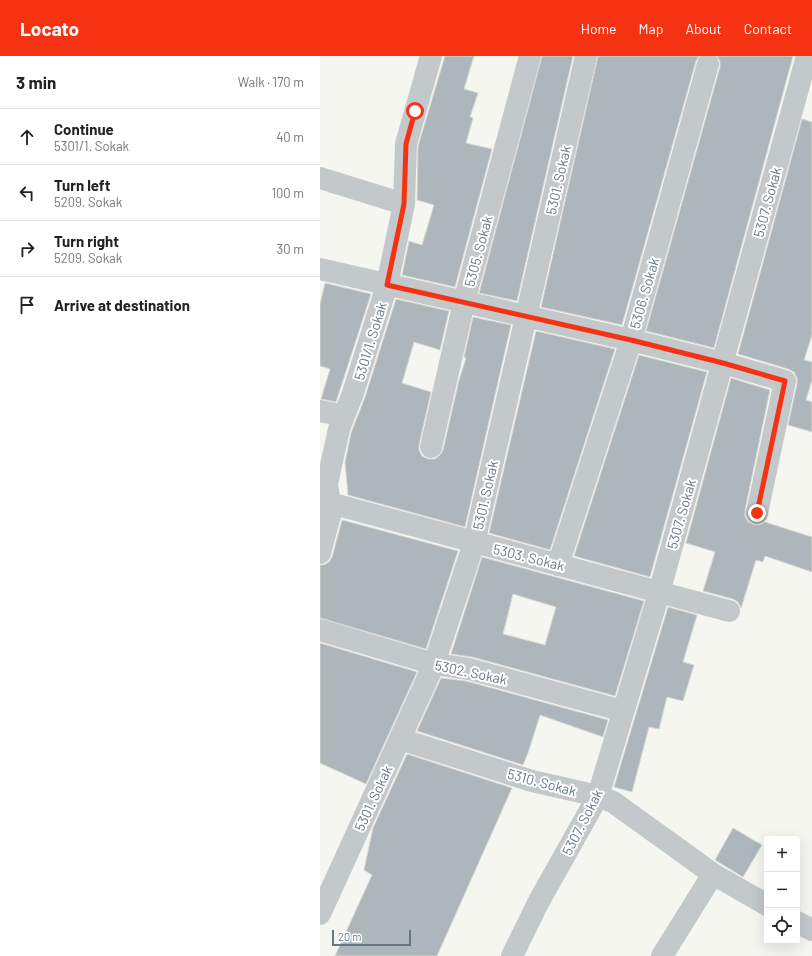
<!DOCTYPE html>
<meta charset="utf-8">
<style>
body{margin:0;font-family:Barlow,sans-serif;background:#f2f2f2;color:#222}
.controls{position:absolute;right:12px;bottom:12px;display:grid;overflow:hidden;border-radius:4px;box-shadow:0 4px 16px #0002}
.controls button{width:36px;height:36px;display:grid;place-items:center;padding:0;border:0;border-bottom:1px solid #e0e0e0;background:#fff;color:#222;font:20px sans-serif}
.scale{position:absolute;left:12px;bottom:10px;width:79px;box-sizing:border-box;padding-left:4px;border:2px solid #627986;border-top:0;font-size:11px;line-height:14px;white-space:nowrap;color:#627986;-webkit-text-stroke:3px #fff;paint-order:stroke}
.stop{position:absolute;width:12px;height:12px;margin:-9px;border:3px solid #f53313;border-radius:50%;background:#fff}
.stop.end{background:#f53313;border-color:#fff;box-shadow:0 1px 4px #0008}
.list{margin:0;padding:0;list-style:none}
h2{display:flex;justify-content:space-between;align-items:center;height:52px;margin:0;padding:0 16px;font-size:17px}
h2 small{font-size:13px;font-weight:400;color:#767676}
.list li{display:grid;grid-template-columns:26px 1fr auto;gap:12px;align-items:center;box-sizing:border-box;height:56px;padding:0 16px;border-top:1px solid #e0e0e0}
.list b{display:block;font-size:15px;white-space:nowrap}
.list p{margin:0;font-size:13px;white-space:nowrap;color:#767676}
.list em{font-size:13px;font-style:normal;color:#767676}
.icon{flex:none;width:22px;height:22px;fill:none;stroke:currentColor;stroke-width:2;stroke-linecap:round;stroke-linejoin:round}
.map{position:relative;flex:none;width:492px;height:900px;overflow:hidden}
header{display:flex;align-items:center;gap:24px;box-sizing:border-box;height:56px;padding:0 20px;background:#f53313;color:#fff}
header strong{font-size:19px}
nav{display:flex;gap:22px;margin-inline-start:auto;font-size:14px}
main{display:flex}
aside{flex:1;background:#fff}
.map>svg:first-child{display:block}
.building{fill:#adb7bb;stroke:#d7d7d4;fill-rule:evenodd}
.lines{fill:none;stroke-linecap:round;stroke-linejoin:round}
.minor{stroke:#c3c8cb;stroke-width:22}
.route{stroke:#f53313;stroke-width:5}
.labels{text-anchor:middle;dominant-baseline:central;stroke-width:4;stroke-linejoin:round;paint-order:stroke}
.street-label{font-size:14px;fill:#627986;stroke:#fff}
</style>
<header>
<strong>Locato</strong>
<nav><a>Home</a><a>Map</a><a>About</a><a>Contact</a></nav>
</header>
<main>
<aside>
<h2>3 min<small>Walk · 170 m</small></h2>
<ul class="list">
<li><svg class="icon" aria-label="ahead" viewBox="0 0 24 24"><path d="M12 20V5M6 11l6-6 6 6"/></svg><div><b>Continue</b><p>5301/1. Sokak</p></div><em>40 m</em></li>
<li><svg class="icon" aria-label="left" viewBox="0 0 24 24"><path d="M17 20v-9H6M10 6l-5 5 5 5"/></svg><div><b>Turn left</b><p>5209. Sokak</p></div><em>100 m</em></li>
<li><svg class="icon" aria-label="right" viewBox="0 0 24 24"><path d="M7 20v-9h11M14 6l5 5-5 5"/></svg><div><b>Turn right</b><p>5209. Sokak</p></div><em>30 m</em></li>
<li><svg class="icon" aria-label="arrive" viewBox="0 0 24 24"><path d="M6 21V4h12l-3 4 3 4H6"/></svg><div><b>Arrive at destination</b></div></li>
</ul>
</aside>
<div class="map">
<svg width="492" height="900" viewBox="0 0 492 900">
<rect width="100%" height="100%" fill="#f6f6f1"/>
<path class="building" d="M125,0H154L144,33L158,37L150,61L153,62L146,87L172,93L135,231L82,219L89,185L102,189L114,149L97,144L98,90Z
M222,0H253L197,245L159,237Z
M278,0H379L376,5L302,269L221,251Z
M397,0H473L394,292L326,275L400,11V5Z
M482,63L492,66V279L484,304L492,306V324L486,344L492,346V376L468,369L477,328V322L474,316L468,313L418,298Z
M5,227L51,238L16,346L1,343L10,313L0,310V248Z
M76,243L129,255L120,294L94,286L82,327L111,336L99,389V394L102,400L108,403H115L120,399L123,394L139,324L146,302L144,301L153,261L191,269L145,471L28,439L25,406L31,377L45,341Z
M216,275L295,293L230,494L169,477Z
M319,299L387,316L330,521L254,500Z
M411,322L450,334L425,454V461L428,466L434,469H440L445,466L492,481V516L445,500L443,506L436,504L421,552L418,546L413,543L383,535L395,496L366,487Z
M22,464L138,495L106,593L0,562V509H4L9,506L12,501Z
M162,501L324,545L295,640L152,601L131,598ZM193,538L236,551L225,589L183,578Z
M348,551L377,559L363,606L374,609L363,645L347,641L339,673L329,671L312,736L294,731Z
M0,587L97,616L46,728L0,707Z
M121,622L146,625L288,664L283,681L220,659L208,697L203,709L97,675Z
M87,698L192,732L117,900H15L52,819L44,814L53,772Z
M413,772L442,789L423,821L395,804Z"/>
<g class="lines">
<path class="minor" d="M0,122L84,148
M0,213L311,284L403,307L465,325L437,457
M0,355L24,360
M111,391L144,246L210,0
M10,447L409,555
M0,497L11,456L7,428L19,373L33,337L67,229L84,148L86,88L111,0
M238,509L311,284L388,8
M0,574L114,608L149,613L303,655
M80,683L212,725L278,740L293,746L393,818L447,849
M0,858L114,608L154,487L266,0
M477,866L492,874
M192,900L219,845L278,740L339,537L487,0
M342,900L393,818"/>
</g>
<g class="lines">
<path class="route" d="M95,55L86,88L84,148L67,229L311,284L403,307L465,325L437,457"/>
</g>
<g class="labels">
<g class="street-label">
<text transform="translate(238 124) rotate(-77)">5301. Sokak</text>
<text transform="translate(447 146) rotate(-75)">5307. Sokak</text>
<text transform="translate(158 195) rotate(-75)">5305. Sokak</text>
<text transform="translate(324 237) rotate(-74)">5306. Sokak</text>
<text transform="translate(50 285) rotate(-73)">5301/1. Sokak</text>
<text transform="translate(165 439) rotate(-77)">5301. Sokak</text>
<text transform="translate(361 458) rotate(-74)">5307. Sokak</text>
<text transform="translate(209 501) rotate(14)">5303. Sokak</text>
<text transform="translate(151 616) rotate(12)">5302. Sokak</text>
<text transform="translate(222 726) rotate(15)">5310. Sokak</text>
<text transform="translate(53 742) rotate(-65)">5301. Sokak</text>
<text transform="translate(262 766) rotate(-63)">5307. Sokak</text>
</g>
</g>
</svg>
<div class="controls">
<button>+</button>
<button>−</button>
<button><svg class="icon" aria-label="locate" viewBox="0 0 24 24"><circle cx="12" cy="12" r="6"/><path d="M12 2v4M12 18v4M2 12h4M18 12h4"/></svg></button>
</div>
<div class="scale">20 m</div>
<div class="stop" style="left:95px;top:55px"></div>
<div class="stop end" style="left:437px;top:457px"></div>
</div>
</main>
